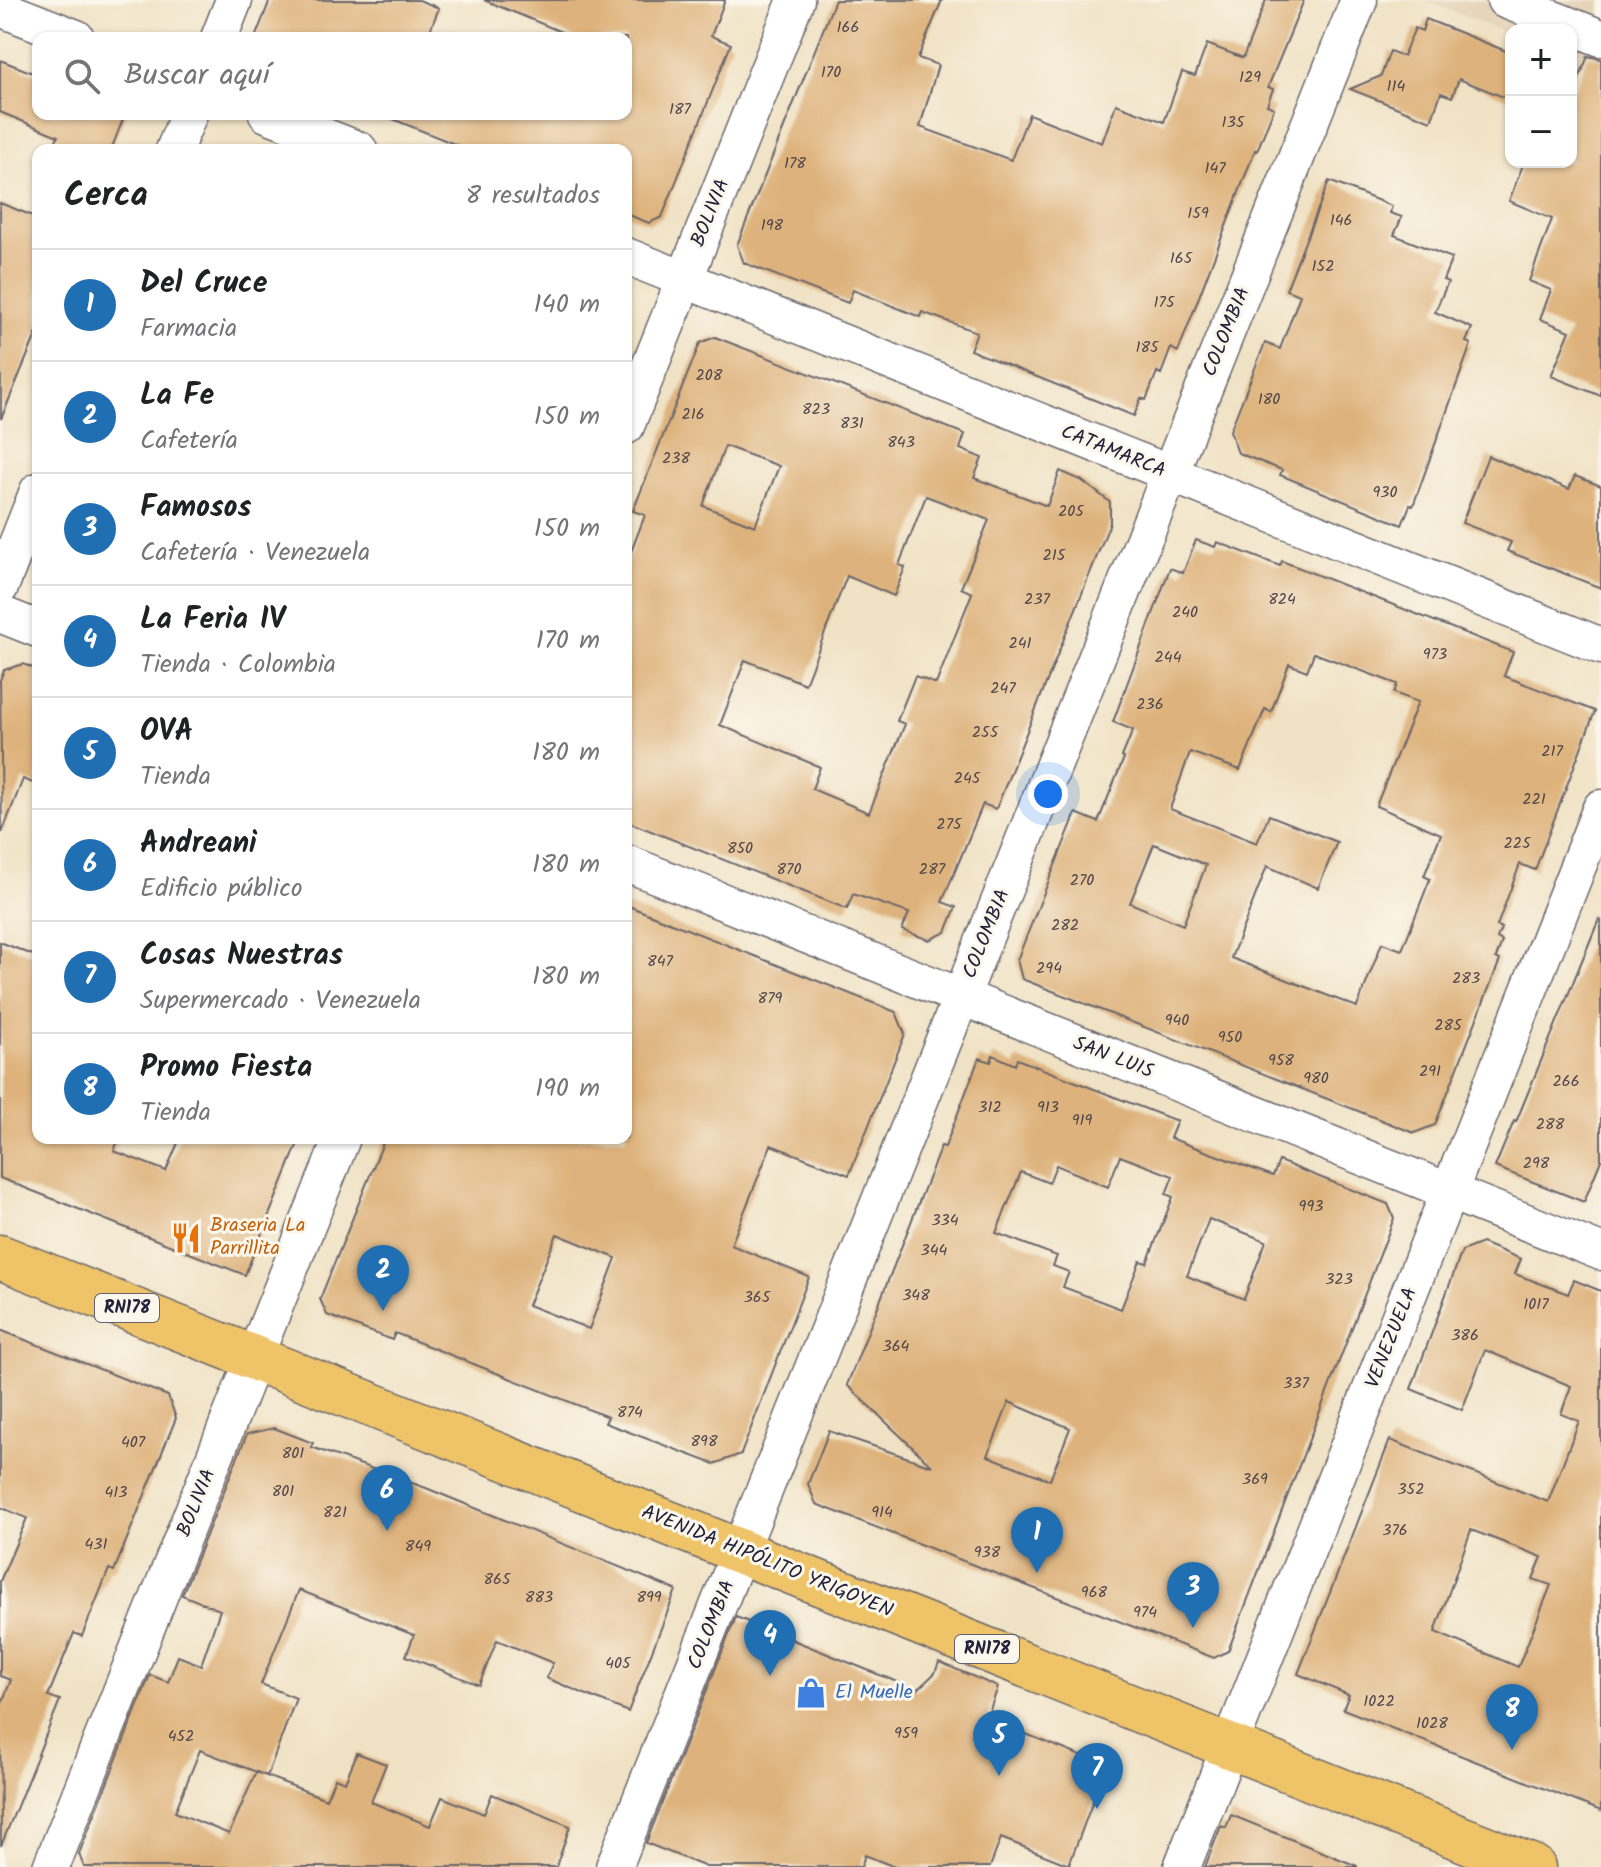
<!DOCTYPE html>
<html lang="es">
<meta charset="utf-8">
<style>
body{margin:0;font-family:Kalam,sans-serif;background:#f2f2f2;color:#202124}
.controls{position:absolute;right:24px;top:24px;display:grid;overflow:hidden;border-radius:16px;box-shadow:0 2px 6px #0004}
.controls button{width:72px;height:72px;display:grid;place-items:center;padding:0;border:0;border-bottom:2px solid #e0e0e0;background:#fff;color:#202124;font:40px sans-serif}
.you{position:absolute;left:1048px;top:794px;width:28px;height:28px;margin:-20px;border:6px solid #fff;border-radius:50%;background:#1a73e8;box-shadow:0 0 0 12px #1a73e833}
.badge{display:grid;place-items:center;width:52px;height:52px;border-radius:50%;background:#1f6fb2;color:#fff;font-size:26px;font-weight:700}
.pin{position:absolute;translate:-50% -66px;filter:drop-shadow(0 2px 4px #0008)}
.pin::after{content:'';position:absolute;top:42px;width:28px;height:24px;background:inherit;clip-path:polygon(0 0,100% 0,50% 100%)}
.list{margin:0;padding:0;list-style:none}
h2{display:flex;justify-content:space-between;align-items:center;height:104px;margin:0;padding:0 32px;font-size:34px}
h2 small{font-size:26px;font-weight:400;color:#757577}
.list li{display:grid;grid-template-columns:52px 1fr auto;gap:24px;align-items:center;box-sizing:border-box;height:112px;padding:0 32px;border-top:2px solid #e0e0e0}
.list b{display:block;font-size:30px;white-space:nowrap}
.list p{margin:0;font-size:26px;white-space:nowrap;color:#757577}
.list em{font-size:26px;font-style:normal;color:#757577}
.icon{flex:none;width:44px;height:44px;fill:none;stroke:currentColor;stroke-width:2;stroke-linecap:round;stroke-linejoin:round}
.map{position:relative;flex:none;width:1601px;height:1867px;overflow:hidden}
.search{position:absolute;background:#fff;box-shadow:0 2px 6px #0004;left:32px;top:32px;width:600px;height:88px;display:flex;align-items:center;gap:20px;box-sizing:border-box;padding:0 28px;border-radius:16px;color:#757577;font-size:30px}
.panel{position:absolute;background:#fff;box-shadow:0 2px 6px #0004;left:32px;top:144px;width:600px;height:1000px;border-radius:16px}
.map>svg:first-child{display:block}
.built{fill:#e3d1b5}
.building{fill:#deb27c;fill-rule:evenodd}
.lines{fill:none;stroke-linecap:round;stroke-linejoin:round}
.minor-casing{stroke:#6a656b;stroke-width:39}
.primary-casing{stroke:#6a656b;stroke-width:47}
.minor{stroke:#fff;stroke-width:36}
.primary{stroke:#efc469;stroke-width:44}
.labels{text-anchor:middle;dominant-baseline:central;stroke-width:6;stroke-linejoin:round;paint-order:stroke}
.number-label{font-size:16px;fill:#51464b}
.shield{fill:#fbf7ec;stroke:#636270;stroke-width:2}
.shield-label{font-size:18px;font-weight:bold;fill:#22223b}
.street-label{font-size:20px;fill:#22223b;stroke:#fbf7ec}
.food-label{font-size:20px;fill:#c56008;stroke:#fbf7ec;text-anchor:start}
.shop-label{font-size:20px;fill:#366cbe;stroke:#fbf7ec;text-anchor:start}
</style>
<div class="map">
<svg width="1601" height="1867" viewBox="0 0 1601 1867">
<rect width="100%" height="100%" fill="#fbf7ec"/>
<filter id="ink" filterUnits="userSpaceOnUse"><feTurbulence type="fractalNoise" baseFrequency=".0125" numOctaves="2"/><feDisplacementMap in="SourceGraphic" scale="16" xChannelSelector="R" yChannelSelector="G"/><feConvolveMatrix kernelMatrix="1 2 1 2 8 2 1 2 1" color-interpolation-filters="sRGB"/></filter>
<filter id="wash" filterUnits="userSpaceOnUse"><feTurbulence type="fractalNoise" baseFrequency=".006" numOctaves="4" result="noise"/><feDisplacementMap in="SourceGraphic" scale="32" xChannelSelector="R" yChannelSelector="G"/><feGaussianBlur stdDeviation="1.8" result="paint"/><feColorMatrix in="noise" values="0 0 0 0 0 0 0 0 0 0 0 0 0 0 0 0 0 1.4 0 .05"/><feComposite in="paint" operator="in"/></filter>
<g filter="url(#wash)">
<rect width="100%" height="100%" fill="#f0e2c5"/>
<path class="built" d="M1424,0H1601V72L1571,60V30H1511V35Z"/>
<g id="blocks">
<path class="building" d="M270,0H419L439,8L427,38H255Z
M484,0H725L711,36L731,44L662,217L649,223L626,214V150H469L383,115L626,114V38H576Z
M835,0H942L918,58L938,65L920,127L1011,160L1029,114L1102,143L1116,104L1164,122L1182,72L1195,76L1207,44L1243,58L1266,0H1304L1268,87L1273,89L1267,105L1274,108L1257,151L1255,150L1178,352L1171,348L1161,374L1157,372L1146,400L1141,398L1134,416L970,350L977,332L922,312L920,317L853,290L848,303L744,263L737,245Z
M1426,19L1511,53V100L1459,79L1452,97L1441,93L1431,121L1350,89L1381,76L1390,51L1403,56L1415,28L1422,31Z
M1588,56L1601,59V396L1551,376L1570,331L1540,319L1551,290L1529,281L1552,219L1509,201L1524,162H1571V99Z
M0,60L38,75V114H125L111,150H52L58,136L0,112Z
M1329,181L1392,206L1390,213L1402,217L1394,235L1452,258L1443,280L1448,282L1435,312L1472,328L1466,342L1471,344L1413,506L1410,505L1402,525L1280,475L1282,470L1238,453L1230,431L1265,343L1280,349L1300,295L1286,290Z
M0,203L38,218V330L1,419Z
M715,337L965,434L960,449L982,458L974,478L1047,506L1060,471L1081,480L1110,502V523L996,809L983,804L942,902L956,907L946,932L929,940L902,930L909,913L853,894L847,909L626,821V565L645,515L633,511L700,343ZM725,446L779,466L755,526L703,506ZM926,496L989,520L961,588L972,593L936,684L915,676L897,721L905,724L869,813L812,789L820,767L720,725L745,660L805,684L847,576L894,596L905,567L899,565Z
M1488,456L1569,489L1575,476L1601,486V588L1507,551L1511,542L1462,523Z
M1196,540L1215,547L1217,542L1280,566L1282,561L1513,652L1504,676L1595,711L1535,870L1520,864L1497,926L1501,928L1497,938L1502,941L1496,958L1500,960L1435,1125L1414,1133L1022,979L1017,960L1076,813L1098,822L1124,758L1122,757L1133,730L1113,722L1170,568L1183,573ZM1314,653L1397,684L1394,693L1418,702L1376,806L1441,834L1424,876L1430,879L1402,950L1382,943L1357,1007L1231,958L1267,866L1318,888L1337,842L1269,815L1257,843L1170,809L1190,752L1240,770L1265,709L1271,712L1289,664L1307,671ZM1154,844L1206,865L1183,925L1130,903Z
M23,664L38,670V785L23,779L2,833L0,680L4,670Z
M626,905L896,1012L905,1034L849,1175L771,1145L731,1245L809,1277L741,1454L714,1464L605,1423L608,1417L395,1333L392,1340L327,1315L320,1299L385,1138H626ZM557,1234L616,1258L589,1329L528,1305Z
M1599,919L1601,920V1160L1584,1202L1495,1167L1514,1121L1516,1122Z
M0,942L38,957V1138H119L114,1151L166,1171L180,1138H300L245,1275L0,1178Z
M993,1055L1015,1065L1017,1059L1177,1121L1170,1138L1237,1163L1273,1176L1279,1161L1388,1204L1394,1218L1228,1651L1214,1658L816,1504L808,1484L829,1431L932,1466L847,1385L941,1146L945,1147L979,1058L991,1062ZM1120,1156L1173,1176L1166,1194L1173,1197L1147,1263L1140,1261L1121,1309L1063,1287L1069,1272L1053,1266L1057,1256L996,1233L1021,1172L1049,1183L1056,1165L1108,1187ZM1209,1219L1266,1241L1244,1299L1187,1276ZM1009,1402L1070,1428L1050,1480L988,1456Z
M1482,1243L1521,1259L1515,1274L1568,1294L1574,1280L1601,1291V1811L1343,1709L1349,1695L1298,1674L1390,1440L1548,1502L1579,1421L1561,1414L1571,1386L1485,1350L1462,1410L1411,1389L1462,1251ZM1471,1530L1542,1557L1533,1579L1551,1585L1518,1667L1435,1632Z
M0,1330L168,1396L176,1418L114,1571L109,1569L82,1636L74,1633L48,1696L60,1700L1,1846L0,1708L11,1680L0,1676V1581L27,1518L0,1507Z
M274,1428L313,1443L311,1447L426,1488L676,1590L628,1712L546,1678L553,1663L497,1640L479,1685L406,1656L414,1635L299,1590L261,1684L296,1698L267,1776L200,1750L175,1812L229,1834L256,1772L326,1799L335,1778L345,1782L357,1753L386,1764L371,1802L430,1826L442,1797L484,1814L492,1794L570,1826L556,1867H84L79,1854L150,1675L168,1682L178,1656L201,1665L220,1610L182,1595L247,1434Z
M736,1617L917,1690L935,1673L939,1662L998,1687L988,1715L1011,1728L1106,1766L1069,1865L1001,1838L990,1867H895L865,1855L861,1867H706L646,1843Z
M1231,1815L1357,1866V1867H1205L1221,1826L1226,1828Z"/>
</g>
</g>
<g filter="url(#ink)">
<use href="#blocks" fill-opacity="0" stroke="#6a656b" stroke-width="2"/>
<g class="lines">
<g class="minor-casing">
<path id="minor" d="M1505,0L1601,38
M0,8L76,38
M219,38L234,0
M267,114L359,150
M174,150L189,114
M626,256L1601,646
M626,426L796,0
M0,587L38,491
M0,614L38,629
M626,863L1601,1252
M51,1867L342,1138
M614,1867L1359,0
M1182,1867L1601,808"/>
</g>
<g class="primary-casing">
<path id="primary" d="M0,1257L1533,1867"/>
</g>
<use href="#minor" class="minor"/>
<use href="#primary" class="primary"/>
</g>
</g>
<defs>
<g id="restaurant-bare" transform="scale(2.4)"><path d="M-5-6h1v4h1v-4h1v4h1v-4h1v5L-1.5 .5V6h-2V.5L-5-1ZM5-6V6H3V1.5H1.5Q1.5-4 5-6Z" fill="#e8710a" stroke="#fbf7ec" stroke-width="2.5" paint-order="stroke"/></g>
<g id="shop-bare" transform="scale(2.4)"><path d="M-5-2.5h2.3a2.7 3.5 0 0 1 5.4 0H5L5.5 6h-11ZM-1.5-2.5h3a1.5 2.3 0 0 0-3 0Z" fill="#3f7fe0" stroke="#fbf7ec" stroke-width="2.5" paint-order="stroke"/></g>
</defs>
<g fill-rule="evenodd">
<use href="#restaurant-bare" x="186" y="1238"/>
<use href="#shop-bare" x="811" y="1693"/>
</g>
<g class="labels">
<g class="number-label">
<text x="848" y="27">166</text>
<text x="831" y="72">170</text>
<text x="1250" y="77">129</text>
<text x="1396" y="86">114</text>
<text x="680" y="109">187</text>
<text x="1233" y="122">135</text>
<text x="795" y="163">178</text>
<text x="1215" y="168">147</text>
<text x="1198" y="213">159</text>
<text x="1341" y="220">146</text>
<text x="772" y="225">198</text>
<text x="1181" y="258">165</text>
<text x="1323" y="266">152</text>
<text x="1164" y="302">175</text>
<text x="1147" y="347">185</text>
<text x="709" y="375">208</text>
<text x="1269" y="399">180</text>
<text x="816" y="409">823</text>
<text x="693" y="414">216</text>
<text x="852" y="423">831</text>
<text x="901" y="442">843</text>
<text x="676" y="458">238</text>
<text x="1385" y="492">930</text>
<text x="1071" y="511">205</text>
<text x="1054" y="555">215</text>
<text x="1037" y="599">237</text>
<text x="1282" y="599">824</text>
<text x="1185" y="612">240</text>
<text x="1020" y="643">241</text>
<text x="1435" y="654">973</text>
<text x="1168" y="657">244</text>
<text x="1003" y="688">247</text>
<text x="1150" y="704">236</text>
<text x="985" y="732">255</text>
<text x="1552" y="751">217</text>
<text x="967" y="778">245</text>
<text x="1534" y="799">221</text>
<text x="949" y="824">275</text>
<text x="1517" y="843">225</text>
<text x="740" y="848">850</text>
<text x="789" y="869">870</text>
<text x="932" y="869">287</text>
<text x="1082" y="880">270</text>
<text x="1065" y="925">282</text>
<text x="660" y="961">847</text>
<text x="1049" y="968">294</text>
<text x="1466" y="978">283</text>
<text x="770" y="998">879</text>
<text x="1177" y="1020">940</text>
<text x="1448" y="1025">285</text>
<text x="1230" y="1037">950</text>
<text x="1281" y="1060">958</text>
<text x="1430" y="1071">291</text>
<text x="1316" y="1078">980</text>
<text x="1566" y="1081">266</text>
<text x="990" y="1107">312</text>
<text x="1048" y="1107">913</text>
<text x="1082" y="1120">919</text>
<text x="1550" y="1124">288</text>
<text x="1536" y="1163">298</text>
<text x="1311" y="1206">993</text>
<text x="945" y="1220">334</text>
<text x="934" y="1250">344</text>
<text x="1339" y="1279">323</text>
<text x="916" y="1295">348</text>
<text x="757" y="1297">365</text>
<text x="1536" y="1304">1017</text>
<text x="1465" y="1335">386</text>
<text x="896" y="1346">364</text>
<text x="1296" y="1383">337</text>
<text x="630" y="1412">874</text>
<text x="704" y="1441">898</text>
<text x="133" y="1442">407</text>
<text x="293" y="1453">801</text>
<text x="1255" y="1479">369</text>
<text x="1411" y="1489">352</text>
<text x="283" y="1491">801</text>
<text x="116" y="1492">413</text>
<text x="335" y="1512">821</text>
<text x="882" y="1512">914</text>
<text x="1395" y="1530">376</text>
<text x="96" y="1544">431</text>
<text x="418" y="1546">849</text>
<text x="987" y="1552">938</text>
<text x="497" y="1579">865</text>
<text x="1094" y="1592">968</text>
<text x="539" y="1597">883</text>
<text x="649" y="1597">899</text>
<text x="1145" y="1612">974</text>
<text x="618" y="1663">405</text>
<text x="1379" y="1701">1022</text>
<text x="1432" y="1723">1028</text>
<text x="906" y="1733">959</text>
<text x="181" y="1736">452</text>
</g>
<g class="shield">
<rect x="95" y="1294" width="64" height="28" rx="6"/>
<rect x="955" y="1635" width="64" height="28" rx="6"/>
</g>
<g class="shield-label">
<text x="127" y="1308">RN178</text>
<text x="987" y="1649">RN178</text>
</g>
<g class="street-label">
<text transform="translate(711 213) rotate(-68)">BOLIVIA</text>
<text transform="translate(1227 332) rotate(-68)">COLOMBIA</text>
<text transform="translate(1113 452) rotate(22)">CATAMARCA</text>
<text transform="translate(987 934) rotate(-68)">COLOMBIA</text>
<text transform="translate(1113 1058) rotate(21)">SAN LUIS</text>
<text transform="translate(1392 1338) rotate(-68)">VENEZUELA</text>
<text transform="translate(197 1503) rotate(-68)">BOLIVIA</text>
<text transform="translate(767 1562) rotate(22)">AVENIDA HIPÓLITO YRIGOYEN</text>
<text transform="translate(712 1625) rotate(-68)">COLOMBIA</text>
</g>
<g class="food-label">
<text x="210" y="1226">Braseria La<tspan x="210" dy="23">Parrillita</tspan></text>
</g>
<g class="shop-label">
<text x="835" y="1693">El Muelle</text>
</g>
</g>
</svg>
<div class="controls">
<button>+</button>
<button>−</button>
</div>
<div class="you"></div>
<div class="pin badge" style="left:1037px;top:1573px">1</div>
<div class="pin badge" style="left:383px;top:1311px">2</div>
<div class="pin badge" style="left:1193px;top:1628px">3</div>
<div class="pin badge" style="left:770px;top:1676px">4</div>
<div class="pin badge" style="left:999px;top:1776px">5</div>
<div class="pin badge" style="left:387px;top:1531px">6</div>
<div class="pin badge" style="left:1097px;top:1809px">7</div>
<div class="pin badge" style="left:1512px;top:1750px">8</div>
<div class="search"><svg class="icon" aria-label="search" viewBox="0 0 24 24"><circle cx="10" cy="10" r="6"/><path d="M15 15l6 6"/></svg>Buscar aquí</div>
<section class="panel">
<h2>Cerca<small>8 resultados</small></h2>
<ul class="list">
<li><span class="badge">1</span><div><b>Del Cruce</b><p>Farmacia</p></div><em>140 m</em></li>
<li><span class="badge">2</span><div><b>La Fe</b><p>Cafetería</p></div><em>150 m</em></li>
<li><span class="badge">3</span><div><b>Famosos</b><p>Cafetería · Venezuela</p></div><em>150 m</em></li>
<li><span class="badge">4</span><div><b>La Feria IV</b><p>Tienda · Colombia</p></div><em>170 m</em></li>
<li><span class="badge">5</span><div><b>OVA</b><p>Tienda</p></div><em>180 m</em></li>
<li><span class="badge">6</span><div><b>Andreani</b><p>Edificio público</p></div><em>180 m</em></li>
<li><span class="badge">7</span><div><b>Cosas Nuestras</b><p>Supermercado · Venezuela</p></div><em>180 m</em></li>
<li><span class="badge">8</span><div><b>Promo Fiesta</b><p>Tienda</p></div><em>190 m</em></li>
</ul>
</section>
</div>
